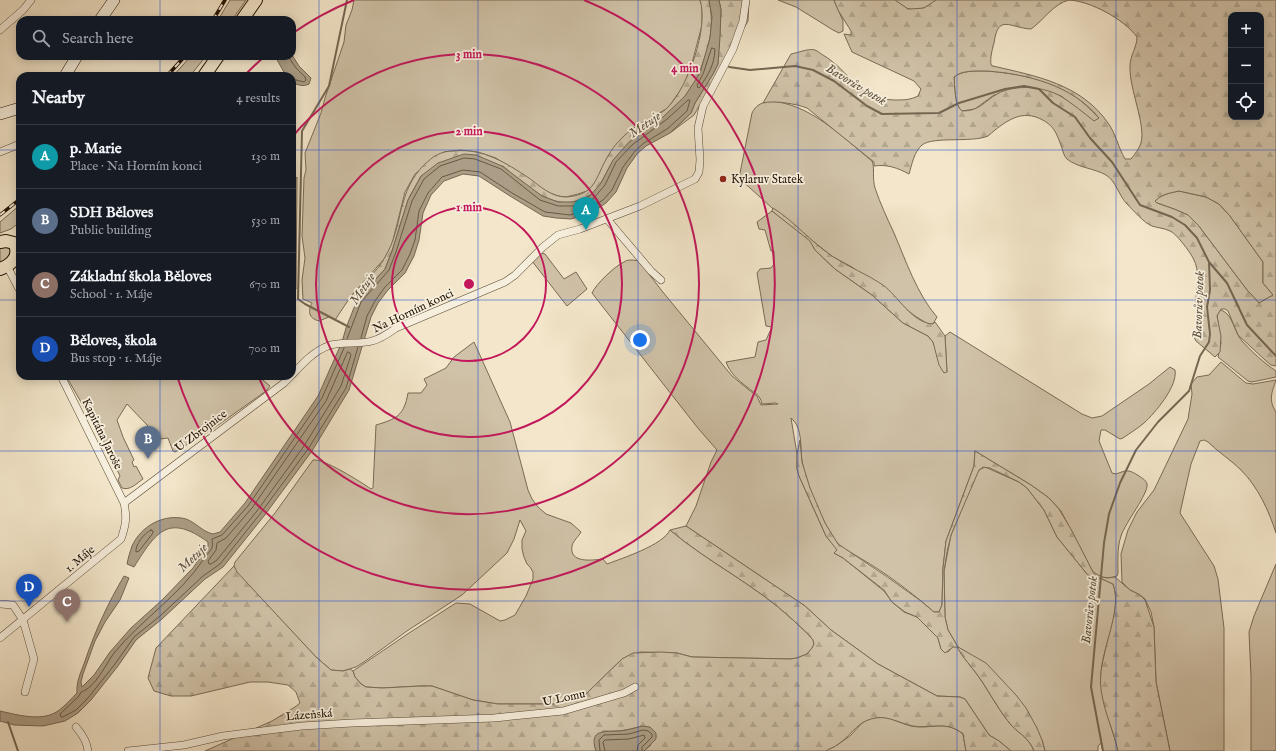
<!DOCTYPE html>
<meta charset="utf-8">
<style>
body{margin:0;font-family:"IM FELL English",serif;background:#242831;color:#f1f3f6}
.controls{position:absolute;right:12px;top:12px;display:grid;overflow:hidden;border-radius:8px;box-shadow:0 2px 10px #0003}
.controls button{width:36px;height:36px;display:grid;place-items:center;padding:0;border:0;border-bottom:1px solid #363941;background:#171b24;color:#f1f3f6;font:20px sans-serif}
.you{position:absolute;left:640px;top:340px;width:14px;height:14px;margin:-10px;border:3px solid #fff;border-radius:50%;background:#1a73e8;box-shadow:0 0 0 6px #1a73e833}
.badge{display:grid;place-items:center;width:26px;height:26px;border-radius:50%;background:#c59692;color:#fff;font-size:13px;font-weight:700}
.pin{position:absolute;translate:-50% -33px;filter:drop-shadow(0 1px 2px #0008)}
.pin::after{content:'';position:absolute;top:21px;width:14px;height:12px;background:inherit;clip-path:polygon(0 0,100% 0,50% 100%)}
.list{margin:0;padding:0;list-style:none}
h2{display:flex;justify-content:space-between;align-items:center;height:52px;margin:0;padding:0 16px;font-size:17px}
h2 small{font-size:13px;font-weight:400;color:#9ea1a6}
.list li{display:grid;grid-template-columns:26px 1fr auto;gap:12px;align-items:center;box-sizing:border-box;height:64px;padding:0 16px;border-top:1px solid #363941}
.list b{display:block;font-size:15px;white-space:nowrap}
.list p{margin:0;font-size:13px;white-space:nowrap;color:#9ea1a6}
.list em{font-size:13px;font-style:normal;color:#9ea1a6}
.icon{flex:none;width:22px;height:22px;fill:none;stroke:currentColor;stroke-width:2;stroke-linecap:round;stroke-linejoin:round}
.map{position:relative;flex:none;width:1276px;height:751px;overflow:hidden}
.search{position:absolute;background:#171b24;box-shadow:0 2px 10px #0003;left:16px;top:16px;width:280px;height:44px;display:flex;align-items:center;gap:10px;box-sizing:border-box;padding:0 14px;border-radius:12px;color:#9ea1a6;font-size:15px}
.panel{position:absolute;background:#171b24;box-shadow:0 2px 10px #0003;left:16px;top:72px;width:280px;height:308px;border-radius:12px}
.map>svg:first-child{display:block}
.green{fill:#d0c2a8;stroke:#7a6a55}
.forest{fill:url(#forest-firs);stroke:#7a6a55;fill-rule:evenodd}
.water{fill:#ac9e86;stroke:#756651}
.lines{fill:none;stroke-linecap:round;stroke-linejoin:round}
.shore{stroke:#685844;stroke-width:1}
.stream{stroke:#756651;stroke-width:2}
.minor-casing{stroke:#574834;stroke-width:8}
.secondary-casing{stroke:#231302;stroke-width:12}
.primary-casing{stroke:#231302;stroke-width:14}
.minor{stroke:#f7efdd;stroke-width:7}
.secondary{stroke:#f7efdd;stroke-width:11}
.primary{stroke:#f3e6ca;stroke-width:12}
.rail-casing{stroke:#231302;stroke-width:3.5}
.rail{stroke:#f7efdd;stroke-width:2;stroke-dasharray:6;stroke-linecap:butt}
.grid{fill:none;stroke:#1d4ed8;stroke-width:1;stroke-opacity:0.55}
.ring{fill:none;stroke:#c2185b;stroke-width:2}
.poi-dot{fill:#8f2418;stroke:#f7efdd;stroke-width:1.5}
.labels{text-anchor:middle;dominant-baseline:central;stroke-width:3.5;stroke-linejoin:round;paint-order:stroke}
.poi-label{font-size:12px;fill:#231302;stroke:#f7efdd;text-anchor:start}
.street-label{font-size:12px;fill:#231302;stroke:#f7efdd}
.water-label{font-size:13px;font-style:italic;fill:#61523d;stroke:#f7efdd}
.centre{fill:#c2185b;stroke:#f7efdd;stroke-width:2}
.ring-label{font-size:12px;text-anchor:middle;font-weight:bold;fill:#c2185b;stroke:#f7efdd;stroke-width:3.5;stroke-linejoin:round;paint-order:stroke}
</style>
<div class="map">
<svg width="1276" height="751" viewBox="0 0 1276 751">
<defs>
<pattern id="forest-firs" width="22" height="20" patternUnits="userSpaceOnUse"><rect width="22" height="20" fill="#d0c2a8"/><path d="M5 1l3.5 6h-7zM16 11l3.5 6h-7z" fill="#b2a68f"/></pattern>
</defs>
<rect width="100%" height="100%" fill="#f3e6ca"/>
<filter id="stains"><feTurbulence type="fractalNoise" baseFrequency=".005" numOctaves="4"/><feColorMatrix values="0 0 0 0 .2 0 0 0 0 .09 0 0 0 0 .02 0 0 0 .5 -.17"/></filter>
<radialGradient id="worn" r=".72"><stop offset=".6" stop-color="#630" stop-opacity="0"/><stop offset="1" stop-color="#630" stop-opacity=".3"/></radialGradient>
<path class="green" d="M230,0H246L232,20H218Z
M354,0H700L702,5V25L692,63L684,85L668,108L635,127L608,156L598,178L593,185L587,191L578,194L566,197L558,196L545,191L496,158L478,152L460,150L444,152L415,174L405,192L392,244L385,258L351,296L335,320L329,317L319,321C308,318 308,311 312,303L303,299L302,280L305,258L302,236L304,178L306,170L305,153L321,113L325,98L344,42L346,25L352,10Z
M778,0H834L843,21V31L839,33L833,30L796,7Z
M895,0H936C930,7 918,11 909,9C904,8 899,3 895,0Z
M191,56H206L190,76H173Z
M987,71C1015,73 1046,79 1071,93C1081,100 1090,109 1099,118L1094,122L1061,96L1030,87L994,95L975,109L962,111C954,105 955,87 954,77C962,70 977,71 987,71Z
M769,101C810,103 842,137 872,161C875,168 872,178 875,188C880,203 887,218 894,233C906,261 917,294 937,317L933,324H928L915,316L852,267L833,257L814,242L772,208L739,178L752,113C756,105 761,103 769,101Z
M1179,191L1206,197L1219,204L1230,216L1263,262V283L1273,295L1259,303L1247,290L1198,225L1188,215L1174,209L1157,203L1155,201C1162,194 1170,193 1179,191Z
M20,205V222L11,229L0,233V222Z
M772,211L811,241L815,250L835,269L872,295L903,323L928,336L933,342L936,350L947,372L945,336L950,332L1082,414L1092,418L1102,416L1149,384L1170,367L1175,370C1178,386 1155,413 1144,423C1137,429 1130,433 1123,438L1120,439L1105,430H1101L1099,441L1112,473L1116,474C1127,470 1128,469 1139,476C1142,478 1146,480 1147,484C1149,493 1125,523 1121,536C1117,548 1118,560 1118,573L1117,576C1108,579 1100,578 1093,572L1061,511L1049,498L1031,485L975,451L974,466L946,541L943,568L942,605L939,612H934C911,592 886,573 860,558C851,552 841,549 835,540C821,519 807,486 802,461C800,447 803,428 791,418L797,454V469L799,476L826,536L838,550L834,553L843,558L884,591L892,602L904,612L917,617L938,638L941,649L948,652L953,646L957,647C963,658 972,667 979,677C990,693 999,711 1012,726C1021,735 1029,738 1034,751H1011L999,741L989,735L965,699L960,697L937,696L878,664L831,630L805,606L686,526L696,506L711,462L717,450L697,427L592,293C596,284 615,266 624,262C628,259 634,260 639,261L662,291L732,376L749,390L757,396L761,405L778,404L775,403L762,404C760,394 754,393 747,387C738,380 730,373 726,362L755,357L758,342L766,340L772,327L766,326L757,273L760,269L771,268L774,264V251H771L765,230L759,229L757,222Z
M6,245L12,249L8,259L0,264V247Z
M541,253L545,254L564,279L576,272L587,289L567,306L532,261Z
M1221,310C1233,314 1234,332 1242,341C1252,352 1264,363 1276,371V377L1252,382L1248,381L1218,357L1221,343L1217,316L1218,313Z
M474,342L510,422L528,490L532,499L538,507L546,514L571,523L581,532C579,536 573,541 572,546C569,564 593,560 603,559L607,564C623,558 663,545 670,530C709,563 756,585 793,620C799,626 807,632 813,640L814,644L812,648L807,654L797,658L790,659L692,657L677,653L640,652L622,659L587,693L565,702L554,704H498L473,700L432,686H421L382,688L366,687L361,684L355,677L353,671L409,633L456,603L470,604L500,621L505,620L515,615L526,596L533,579V572L530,567L527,564L524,557L522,549V540L526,531L520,520L514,539L507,553L462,595L407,631L364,662L356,667L343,671L331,670L316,657L236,572L234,566L235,562L275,513L313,460C323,458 361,482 371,489L373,488L376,425C396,419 404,416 408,393H421L427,385L424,379L446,368L454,357Z
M1221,362L1246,383L1253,384L1276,380C1272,392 1268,400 1276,412V533C1269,511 1258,487 1241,470C1231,460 1218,452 1208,442L1204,440L1200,441L1191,464L1180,513L1214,566L1218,579L1224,628V751H1170L1156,682L1154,627L1151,612L1145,599L1140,595L1130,590L1122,582L1121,554L1128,530L1137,512L1154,490L1188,419L1192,394L1191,384L1197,377L1209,375Z
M66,376H258L270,386L266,391L214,428L175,452L173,451L168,438L152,440L148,438L149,427L127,404L117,420L123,437L134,460L132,462L134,467L136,466L143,479C137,483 130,491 122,488L118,480L120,476L103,440Z
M985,467L1019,482L1027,488L1044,510L1057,537L1087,574L1091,577L1100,578L1113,584C1123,610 1102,647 1101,674C1100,701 1112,725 1118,751H1103L1101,743L1098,746V751H1045L1042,740L971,655L958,647L948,630L945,617L944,571L951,535L974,479L979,470Z
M1276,564V751H1251V676L1249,632L1254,616Z
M887,717C895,720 903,724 911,726C931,730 945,719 963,734L966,751H826L837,745L850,736L863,722L871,718Z"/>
<path class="forest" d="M700,0H709C713,21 712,33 706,53C701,69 696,84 685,97C666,119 638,132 619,154C601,173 604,196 573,202C545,206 522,182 503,166L421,176L408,200L392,251L385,269L357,300L351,296C362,284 378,271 385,257C404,226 396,192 425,164C429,161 432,157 437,155C442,152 448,151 454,151C483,148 506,163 529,178C540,186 551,197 566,197C597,195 595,177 608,156C611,150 616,144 621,139C629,130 640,124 650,118C656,115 664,112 668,107C688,87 709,27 700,0Z
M719,0H749L748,21L694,115L670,133L691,113L695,103L713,74L718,64L721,10Z
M834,0H895L908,9H911L924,8L936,0H1276V366L1271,365L1265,360L1238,335L1228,311L1225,309H1221L1217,316L1221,336L1220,352L1215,357L1196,341L1194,337L1197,335C1196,332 1197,329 1198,326C1198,319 1196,310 1196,302C1196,287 1201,272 1193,258C1190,252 1176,233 1170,231C1164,228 1158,228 1152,226C1144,223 1133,210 1127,204C1119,196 1116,181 1106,175C1094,168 1078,168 1067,159C1064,156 1063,152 1062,148C1056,132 1054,124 1036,117C1020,112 1008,120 995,130C993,132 990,134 988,136C972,143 933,136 922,145C914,152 912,164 909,174C898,168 887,164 874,166V162L807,108C797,104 774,100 763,103L791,54C797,53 809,48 815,50C818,51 821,54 823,55C850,71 857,99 894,100C904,100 910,100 918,96L921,89L914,81L852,52L844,34L851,35V31L838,10ZM1069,0C1090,1 1124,19 1137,37C1137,47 1130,56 1130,66C1129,89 1146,124 1141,143C1139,149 1135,154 1131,159H1125C1118,147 1116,134 1108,123C1081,84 1036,76 993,66L991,65C990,58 992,50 994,43C998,13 1010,28 1031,29C1044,20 1053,4 1069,0ZM1231,15H1261V117H1231ZM987,71C1027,74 1072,85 1099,118L1094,121C1084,113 1073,104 1062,97C1044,86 1015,84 997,94C983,102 980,111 962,111C954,105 955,87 954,77C962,70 976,71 987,71ZM1179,191L1206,197L1219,204L1230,216L1263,262V283L1273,295L1259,303L1247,290L1198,225L1188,215L1174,209L1157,203L1155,201C1162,194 1170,193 1179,191Z
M297,177L296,289L292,277V182Z
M773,208C794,221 811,242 832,256C848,267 867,274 883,285C898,296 912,323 933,324L935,322L945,336L947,372L944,373L939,365L933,342L928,336L903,323L872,295L835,269L815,250L810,241L772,211Z
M800,440L802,462L810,488L825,523L838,544L886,576L921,601L934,612H939L942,605L943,568L946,541L974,466L975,451L1031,485L1049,498L1059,509L1072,531L1093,572L1102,577L1107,578L1115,577L1130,590L1140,595L1145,600L1154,627L1156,682L1170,751H1118C1114,732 1105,714 1102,695C1099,682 1101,668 1104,656C1108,635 1121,604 1113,584L1100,578L1091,577L1087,574L1057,537L1044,510L1027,488L1019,482L990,468L983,467L979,470L951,535L947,552L944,571L945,617L948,630L958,647L986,663L1016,695L1026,708L1037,728L1042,740L1045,751H1034C1029,738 1021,735 1012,726C999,711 990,693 979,677C972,667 963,658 957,647H953L945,653L941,649L938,638L917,617L905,612L892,602L884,590L843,558L834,553L837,550L826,536L799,476L797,469V454Z
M686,526L805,606L831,630L878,664L937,696L960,697L965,699L989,735L999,741L1011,751H966L963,734C946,720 931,729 913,726C898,723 886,714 871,719C856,723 849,738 837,745C833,748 830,748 826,751H644L651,745L642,726C629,730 617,732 603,731L595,746L596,751H205L272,721L295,707L300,703L296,692L288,685L268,682H250L191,696H171L154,691L148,678L156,648L234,566L237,572L316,657L331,670L343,671L350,669L353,671L355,677L361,684L366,687L382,688L421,686H432L473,700L498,704H554L565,702L587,693L622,659L633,653L661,652L677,653L692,657L790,659L797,658L807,654L812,648L814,644L813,640C807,632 799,626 793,620C756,585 709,563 670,530Z"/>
<path class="water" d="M709,0H719L721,10L720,37L718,64L713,74L695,103L691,113L670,133L646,146L637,154L627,168L616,192L606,203L591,213L571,219L556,218L543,216L510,196L479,176L463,174L444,181L431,195L423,213L419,240L414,256L405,273L388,290L378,303L371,317L349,390L312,451L264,516L223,567L205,579L162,619L136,640L118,666L91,700L78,713L65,721L43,726L14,725L0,721V711C18,715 42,722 58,711C65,706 71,699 77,693C76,682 81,672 85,661C95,631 108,603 124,576L129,578L120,600L105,622L95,641L83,674L81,682L82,687L94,675L110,652L131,628L162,600L193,568L208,546V542C168,513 156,532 134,567L127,564C128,558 130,552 132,546C141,526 164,513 186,519C195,522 203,532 213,534L220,532L245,503L318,396L342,342L346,328L357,300L385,269L392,251L408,200L421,176L438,163L464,154L476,155L502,166L542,196L558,202H573L590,196L601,183L613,160L629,142L663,117L685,96L700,73L710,38L712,17Z
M292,55L299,66L311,78L309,84C303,87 299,85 293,83L292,76H287L285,74L275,56H292Z
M642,726L650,727L656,733V739L644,751H596C588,728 606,732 620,731C628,730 635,728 642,726Z"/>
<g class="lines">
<path class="shore" d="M712,48L715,49C714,66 709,73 700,87L698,88L697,85L703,74Z
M288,56L296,68L305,77L306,80L304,82L292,79
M347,339L361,302L389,270L396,252L412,201L424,179L440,166L464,158L475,159L501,169L540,200L558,206H574L593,199L605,185L616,162L632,145L666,120L688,100H690L687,111L667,129L644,143L635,151L623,167L612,190L603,200L589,209L570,215L545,212L512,193L480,172L463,170L442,177L428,193L419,211L415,240L410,254L402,270L385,287L375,301L367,316L361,338
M344,348L322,398L248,506L222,535L212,539C212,541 213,545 212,548C210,552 205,556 203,560C179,596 141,620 114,653C106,664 95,688 81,692L79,696L60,714L61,717H63L76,710L88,698L115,664L134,637L160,616L203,576L220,564L260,514L308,449L346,388L358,347
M348,352L350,353L351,355L341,386L304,446L257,511L217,560L211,564H209L208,561L216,550L217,543L226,538L252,508L326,401Z
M151,530L153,531V533L139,551L136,552C135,545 144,533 151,530Z
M600,751L599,740L604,735L629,734L643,730L648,731L652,734V737L642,747V751
M605,751L603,742L605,740L629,739L644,735L645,738L638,745L637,751"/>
<path class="stream" d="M347,0L329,86L302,131L298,299L305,304L349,327
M729,67L750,70L795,66L813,70L834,81L867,106L882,114L939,113L959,103L1005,89L1024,86L1039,89L1053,103L1075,117L1090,138L1112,162L1140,205L1172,217L1185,225L1197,238L1209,262L1210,290L1207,307L1210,334L1209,342L1200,356L1189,391L1158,422L1136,450L1120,483L1109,514L1104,543L1091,687L1103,751
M1209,262L1227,283L1247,325L1276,356
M8,722L18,751"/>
<g class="minor-casing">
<path id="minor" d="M0,30L23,10L31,0
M0,152L20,144
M607,219L651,271L661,280
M7,266L20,291
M292,375C302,364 314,351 328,346C342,341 358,345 372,341C381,339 389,333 396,328L505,282L515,275L543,247L558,235L580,229L640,206L695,179L699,172L700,160L698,128L703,106L733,49L743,21L746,0
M124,503L284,383L291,376
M0,604L13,605L23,620L34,659L25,692
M0,638L121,539C126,525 127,517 124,503L61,376
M76,727C82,734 87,741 88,751
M128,751L184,745L223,736L302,726L352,723L494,718L563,711L624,693L635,687"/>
</g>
<g class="secondary-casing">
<path id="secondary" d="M100,20L114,0
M65,76L77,56
M0,114L20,108"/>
</g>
<g class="primary-casing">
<path id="primary" d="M242,20L256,0
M204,76L218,56
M0,242L6,241L14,243C21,255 12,265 0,269"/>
</g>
<use href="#minor" class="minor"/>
<use href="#secondary" class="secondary"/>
<use href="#primary" class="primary"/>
<g class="rail-casing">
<path id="rail" d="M213,20L225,0
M167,76L185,56
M0,215L20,199"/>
</g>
<use href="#rail" class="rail"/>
</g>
<path class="grid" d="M160,0V20M319,0V751M478,0V751M638,0V751M798,0V751M957,0V751M1116,0V751M160,56V76M0,150H20M292,150H1276M0,300H20M292,300H1276M160,376V751M0,451H1276M0,601H1276"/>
<g class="ring">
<circle cx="469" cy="284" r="77"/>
<circle cx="469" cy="284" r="153"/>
<path d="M293 136A230 230 0 1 1 259 378"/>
<path d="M245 75A306 306 0 0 1 264 57M293 33A306 306 0 0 1 354 0M584 0A306 306 0 1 1 177 376"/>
</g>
<circle class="poi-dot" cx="723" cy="179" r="4"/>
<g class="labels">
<g class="poi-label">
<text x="731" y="179">Kylaruv Statek</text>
</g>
<g class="street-label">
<text transform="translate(413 311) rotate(-25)">Na Horním konci</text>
<text transform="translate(201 431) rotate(-37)">U Zbrojnice</text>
<text transform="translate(102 434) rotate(64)">Kapitána Jaroše</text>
<text transform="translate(80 559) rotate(-40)">1. Máje</text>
<text transform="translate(564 698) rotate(-12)">U Lomu</text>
<text transform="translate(309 715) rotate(-5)">Lázeňská</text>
</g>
<g class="water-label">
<text transform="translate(856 85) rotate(31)">Bavorův potok</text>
<text transform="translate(645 125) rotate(-35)">Metuje</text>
<text transform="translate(363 289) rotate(-56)">Metuje</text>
<text transform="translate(1199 305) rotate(-88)">Bavorův potok</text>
<text transform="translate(193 558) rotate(-44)">Metuje</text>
<text transform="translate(1090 610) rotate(-84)">Bavorův potok</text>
</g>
</g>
<circle cx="469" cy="284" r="6" class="centre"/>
<g class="ring-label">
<text x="469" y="58">3 min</text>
<text x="685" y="72">4 min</text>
<text x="469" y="135">2 min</text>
<text x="469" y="211">1 min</text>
</g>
<rect width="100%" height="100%" filter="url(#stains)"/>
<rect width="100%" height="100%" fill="url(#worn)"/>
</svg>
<div class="controls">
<button>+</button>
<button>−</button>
<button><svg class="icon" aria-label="locate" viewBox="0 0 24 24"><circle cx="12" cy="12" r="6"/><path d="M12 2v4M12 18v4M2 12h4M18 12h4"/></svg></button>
</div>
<div class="you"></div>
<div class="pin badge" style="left:586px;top:230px;background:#0f9aa8">A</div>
<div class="pin badge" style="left:148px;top:459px;background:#5c6f8a">B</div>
<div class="pin badge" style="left:67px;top:622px;background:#8d6e63">C</div>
<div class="pin badge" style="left:29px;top:607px;background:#1a4fb4">D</div>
<div class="search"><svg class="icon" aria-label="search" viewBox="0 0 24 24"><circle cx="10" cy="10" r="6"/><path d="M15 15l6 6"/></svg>Search here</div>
<section class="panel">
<h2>Nearby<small>4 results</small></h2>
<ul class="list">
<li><span class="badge" style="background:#0f9aa8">A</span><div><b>p. Marie</b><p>Place · Na Horním konci</p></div><em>130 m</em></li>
<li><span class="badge" style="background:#5c6f8a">B</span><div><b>SDH Běloves</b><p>Public building</p></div><em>530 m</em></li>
<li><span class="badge" style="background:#8d6e63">C</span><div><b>Základní škola Běloves</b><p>School · 1. Máje</p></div><em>670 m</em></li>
<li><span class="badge" style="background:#1a4fb4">D</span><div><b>Běloves, škola</b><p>Bus stop · 1. Máje</p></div><em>700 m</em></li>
</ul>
</section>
</div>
